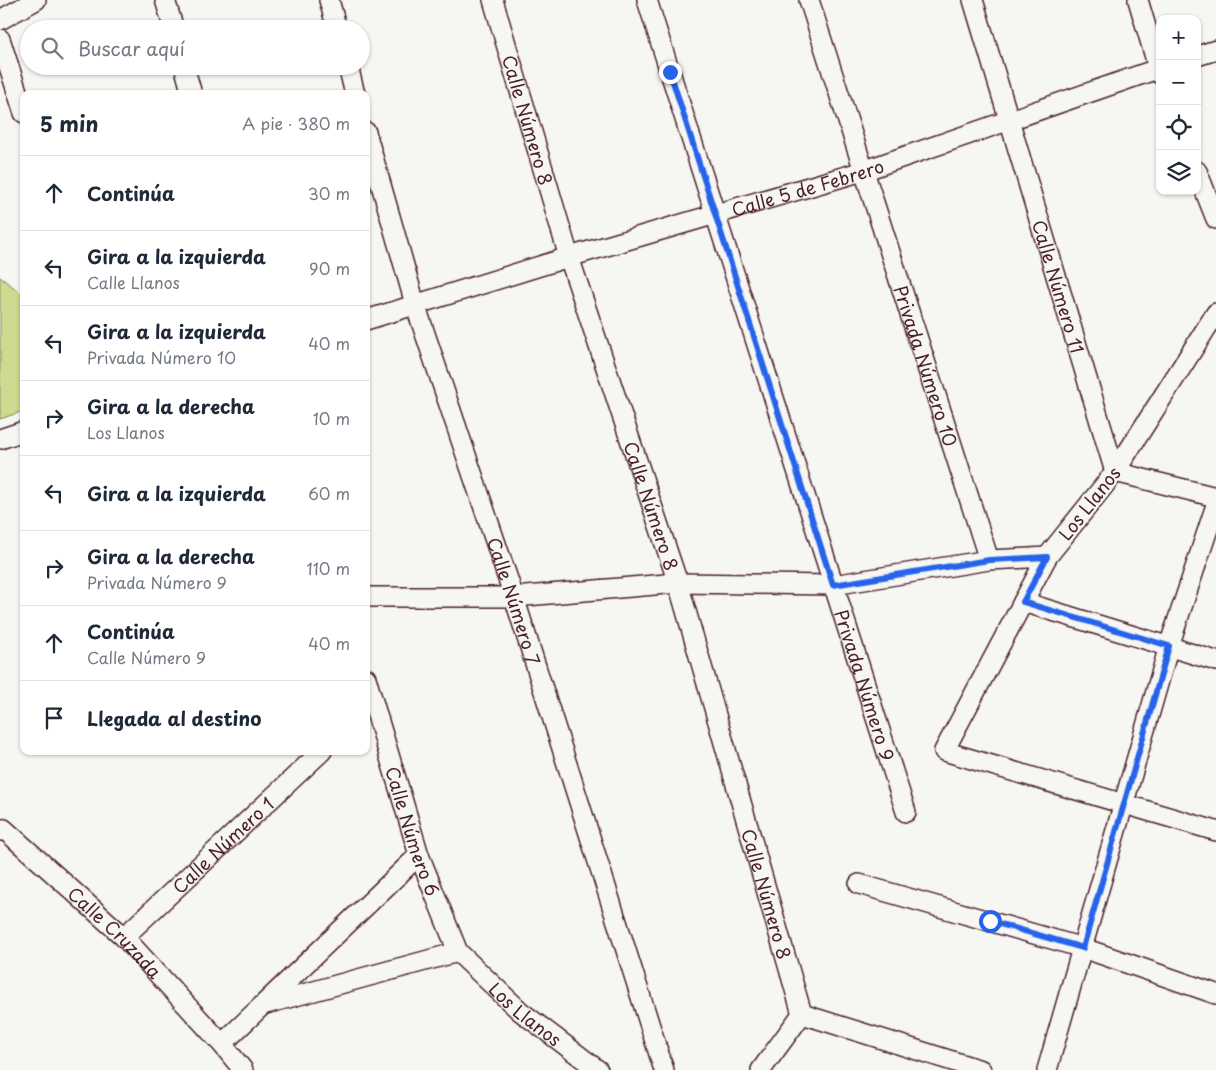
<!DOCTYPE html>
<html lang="es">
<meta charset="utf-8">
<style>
body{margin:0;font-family:"Playpen Sans",sans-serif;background:#f2f2f3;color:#1f2937}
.controls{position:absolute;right:15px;top:15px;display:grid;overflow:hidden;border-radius:10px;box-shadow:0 1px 4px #0004}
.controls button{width:45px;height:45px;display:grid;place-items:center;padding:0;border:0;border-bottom:1px solid #e0e1e3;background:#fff;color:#1f2937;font:25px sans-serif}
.stop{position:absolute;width:15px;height:15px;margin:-11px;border:4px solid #2563eb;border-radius:50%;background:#fff}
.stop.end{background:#2563eb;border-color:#fff;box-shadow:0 1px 5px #0008}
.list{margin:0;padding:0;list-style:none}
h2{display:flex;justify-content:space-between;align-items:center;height:65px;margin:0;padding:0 20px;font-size:21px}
h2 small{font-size:16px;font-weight:400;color:#747a83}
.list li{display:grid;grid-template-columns:32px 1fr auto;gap:15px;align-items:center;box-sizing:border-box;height:75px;padding:0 20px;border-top:1px solid #e0e1e3}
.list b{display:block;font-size:19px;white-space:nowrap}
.list p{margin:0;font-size:16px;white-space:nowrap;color:#747a83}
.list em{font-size:16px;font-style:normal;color:#747a83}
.icon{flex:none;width:28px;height:28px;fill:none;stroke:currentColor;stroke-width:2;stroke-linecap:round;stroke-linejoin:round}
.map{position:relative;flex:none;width:1216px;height:1070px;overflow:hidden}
.search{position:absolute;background:#fff;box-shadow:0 1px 4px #0004;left:20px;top:20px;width:350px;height:55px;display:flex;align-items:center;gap:12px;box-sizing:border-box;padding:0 18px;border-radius:28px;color:#747a83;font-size:19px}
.panel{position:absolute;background:#fff;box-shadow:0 1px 4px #0004;left:20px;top:90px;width:350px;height:665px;border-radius:10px}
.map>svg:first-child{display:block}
.green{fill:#ccdb8f;stroke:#8b7d5d}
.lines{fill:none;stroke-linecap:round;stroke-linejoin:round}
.minor-casing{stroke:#4a1f2b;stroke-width:22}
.minor{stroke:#f6f6f2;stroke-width:19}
.route{stroke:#2563eb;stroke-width:6}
.labels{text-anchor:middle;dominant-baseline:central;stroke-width:4.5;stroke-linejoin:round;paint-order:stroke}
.street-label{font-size:18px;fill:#4a1f2b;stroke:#f6f6f2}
</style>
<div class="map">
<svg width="1216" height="1070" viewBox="0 0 1216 1070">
<rect width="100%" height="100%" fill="#f6f6f2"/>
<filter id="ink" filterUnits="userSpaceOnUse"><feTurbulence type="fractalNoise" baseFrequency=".02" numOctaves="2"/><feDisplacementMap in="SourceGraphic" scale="10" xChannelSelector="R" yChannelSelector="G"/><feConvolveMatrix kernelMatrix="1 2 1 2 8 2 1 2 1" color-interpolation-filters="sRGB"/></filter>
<g filter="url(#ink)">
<path class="green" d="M0,277L24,295V411L0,419Z"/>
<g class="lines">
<g class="minor-casing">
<g id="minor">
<path d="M165,0L174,29"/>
<path d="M329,0L337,29"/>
<path id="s1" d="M493,0L569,257L678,583L802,1014"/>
<path id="s2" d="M647,0L906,812"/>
<path id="s3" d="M809,0L989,560"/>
<path id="s4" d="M973,0L1115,472L1216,497"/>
<path d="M1138,0L1160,74"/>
<path d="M0,20L36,0"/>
<path d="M0,39L24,113"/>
<path d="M1197,56L1216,50"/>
<path d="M184,66L192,94"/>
<path d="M348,66L355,94"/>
<path id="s5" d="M366,132L415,304L514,597L664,1070"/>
<path d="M1197,171L1216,219"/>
<path d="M1216,313L1115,472L1047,557L944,751L1216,831"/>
<path id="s6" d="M366,320L569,257L863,171L1160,68"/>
<path d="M0,439L24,431"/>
<path d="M366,597H514L678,583L833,585L989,560L1047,557"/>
<path d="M1023,602L1216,661"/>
<path id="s7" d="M366,678L419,855L458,952L520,1011L598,1070"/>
<path id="s8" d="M0,831L4,829L124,937L222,1044L243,1070"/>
<path d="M859,884L1083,948L1216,994"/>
<path id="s9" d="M124,937L322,751"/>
<path d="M266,1004L458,952"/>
<path d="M802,1014L981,1070"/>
<path d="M222,1044L419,855"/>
<path d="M761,1070L802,1014"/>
<path d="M1047,1070L1169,646L1216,505"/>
</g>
</g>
<use href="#minor" class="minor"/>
</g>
</g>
<g class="lines" filter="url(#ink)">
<path class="route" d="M670,72L833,585L989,560L1047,557L1023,602L1169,646L1083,948L990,921"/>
</g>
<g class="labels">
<g class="street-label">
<text stroke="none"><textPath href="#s1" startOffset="125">Calle Número 8</textPath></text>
<text stroke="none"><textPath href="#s6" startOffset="461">Calle 5 de Febrero</textPath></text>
<text stroke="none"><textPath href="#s4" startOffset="299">Calle Número 11</textPath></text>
<text stroke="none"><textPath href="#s3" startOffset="384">Privada Número 10</textPath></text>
<text transform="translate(1089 503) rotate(-52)">Los Llanos</text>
<text stroke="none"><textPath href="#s1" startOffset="530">Calle Número 8</textPath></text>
<text stroke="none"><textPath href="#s5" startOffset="492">Calle Número 7</textPath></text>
<text stroke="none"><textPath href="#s2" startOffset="719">Privada Número 9</textPath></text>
<text stroke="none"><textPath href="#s7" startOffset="160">Calle Número 6</textPath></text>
<text stroke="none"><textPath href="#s9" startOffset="135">Calle Número 1</textPath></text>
<text stroke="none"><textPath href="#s1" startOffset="935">Calle Número 8</textPath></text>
<text stroke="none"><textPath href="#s8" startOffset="156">Calle Cruzada</textPath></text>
<text stroke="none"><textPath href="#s7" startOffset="381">Los Llanos</textPath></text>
</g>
</g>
</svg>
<div class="controls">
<button>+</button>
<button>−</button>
<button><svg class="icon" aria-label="locate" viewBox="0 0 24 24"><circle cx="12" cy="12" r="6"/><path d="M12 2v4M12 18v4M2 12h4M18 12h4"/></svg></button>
<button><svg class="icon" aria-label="layers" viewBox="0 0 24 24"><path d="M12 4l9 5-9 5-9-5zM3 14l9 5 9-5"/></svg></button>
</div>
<div class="stop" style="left:990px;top:921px"></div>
<div class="stop end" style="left:670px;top:72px"></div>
<div class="search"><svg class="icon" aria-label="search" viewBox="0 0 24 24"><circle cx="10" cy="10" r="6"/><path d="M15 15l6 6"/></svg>Buscar aquí</div>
<section class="panel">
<h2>5 min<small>A pie · 380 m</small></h2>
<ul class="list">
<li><svg class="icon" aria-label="ahead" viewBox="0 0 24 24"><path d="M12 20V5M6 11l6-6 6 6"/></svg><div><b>Continúa</b></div><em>30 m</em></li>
<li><svg class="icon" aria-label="left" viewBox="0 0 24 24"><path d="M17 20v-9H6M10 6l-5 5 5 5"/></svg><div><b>Gira a la izquierda</b><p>Calle Llanos</p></div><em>90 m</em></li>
<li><svg class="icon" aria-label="left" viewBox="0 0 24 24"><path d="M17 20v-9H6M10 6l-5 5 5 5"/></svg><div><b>Gira a la izquierda</b><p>Privada Número 10</p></div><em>40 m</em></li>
<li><svg class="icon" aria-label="right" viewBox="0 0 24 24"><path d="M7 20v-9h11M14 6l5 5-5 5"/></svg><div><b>Gira a la derecha</b><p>Los Llanos</p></div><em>10 m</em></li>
<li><svg class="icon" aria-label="left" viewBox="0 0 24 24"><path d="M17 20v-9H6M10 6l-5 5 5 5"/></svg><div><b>Gira a la izquierda</b></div><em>60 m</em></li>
<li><svg class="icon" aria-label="right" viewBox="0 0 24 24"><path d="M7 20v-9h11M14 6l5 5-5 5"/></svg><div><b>Gira a la derecha</b><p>Privada Número 9</p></div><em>110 m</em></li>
<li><svg class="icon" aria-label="ahead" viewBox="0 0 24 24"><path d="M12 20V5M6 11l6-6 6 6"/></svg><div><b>Continúa</b><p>Calle Número 9</p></div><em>40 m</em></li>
<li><svg class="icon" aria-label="arrive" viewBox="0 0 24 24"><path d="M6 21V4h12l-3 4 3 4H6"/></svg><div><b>Llegada al destino</b></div></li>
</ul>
</section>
</div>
